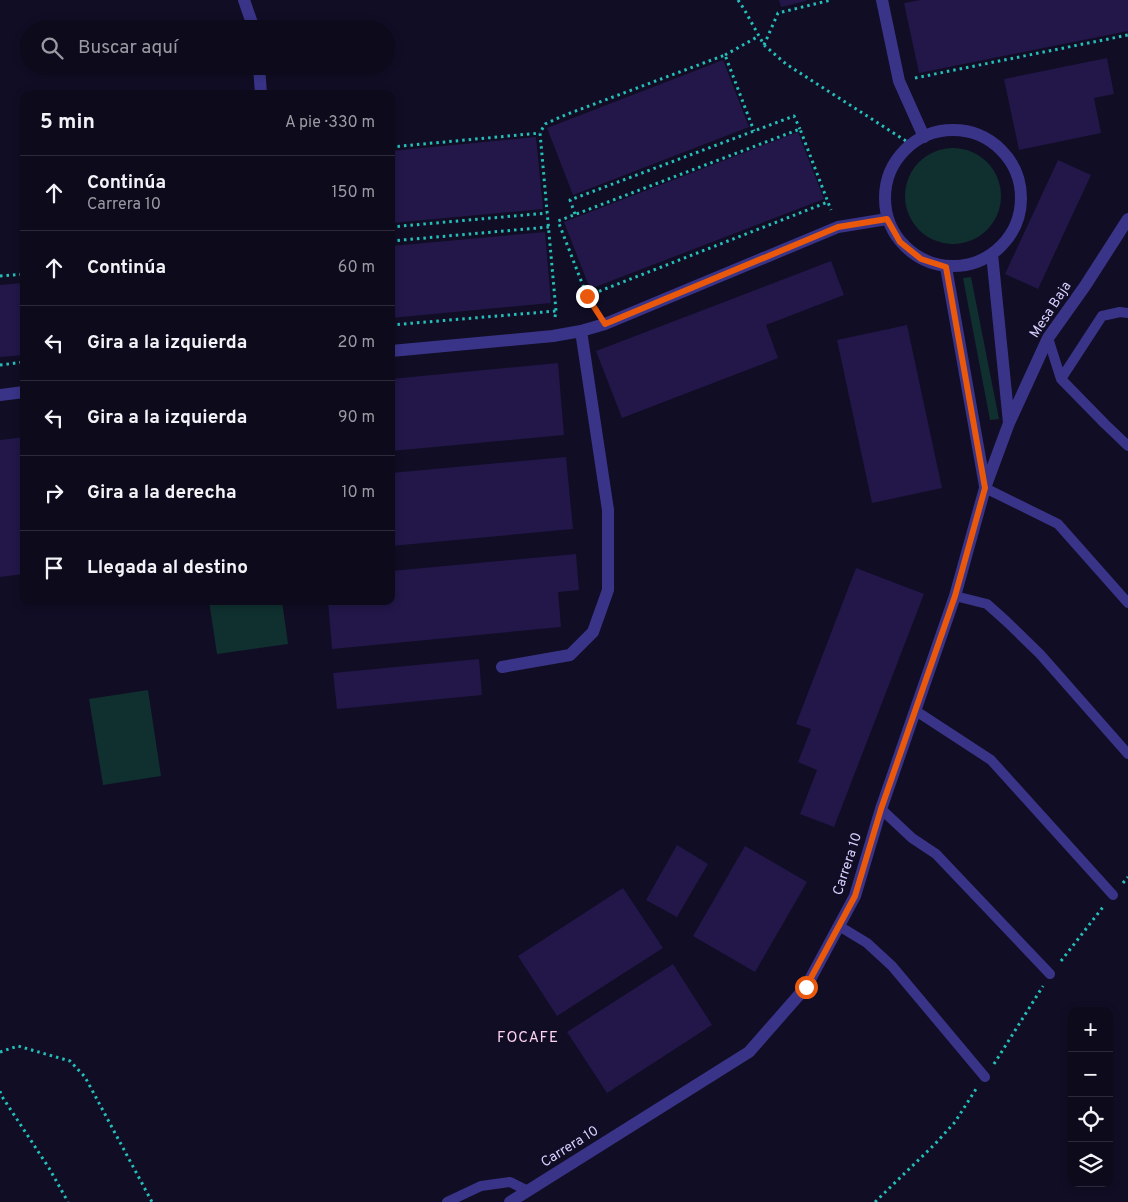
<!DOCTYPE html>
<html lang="es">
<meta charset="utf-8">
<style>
body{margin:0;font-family:Overpass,sans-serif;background:#161325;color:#f1f3f6}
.controls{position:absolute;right:15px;bottom:15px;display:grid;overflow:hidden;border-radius:10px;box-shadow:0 2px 8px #0003}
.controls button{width:45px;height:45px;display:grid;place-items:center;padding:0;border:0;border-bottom:1px solid #2d2b3b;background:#0d0a1c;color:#f1f3f6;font:25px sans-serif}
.stop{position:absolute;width:15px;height:15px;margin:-11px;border:4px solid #ea580c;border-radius:50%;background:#fff}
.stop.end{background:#ea580c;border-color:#fff;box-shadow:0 1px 5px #0008}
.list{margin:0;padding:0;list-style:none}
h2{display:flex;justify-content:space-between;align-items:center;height:65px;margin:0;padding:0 20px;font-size:21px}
h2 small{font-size:16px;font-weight:400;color:#9a9aa3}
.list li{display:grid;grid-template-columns:32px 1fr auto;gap:15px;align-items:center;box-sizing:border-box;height:75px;padding:0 20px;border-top:1px solid #2d2b3b}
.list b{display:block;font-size:19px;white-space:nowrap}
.list p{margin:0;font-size:16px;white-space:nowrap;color:#9a9aa3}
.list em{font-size:16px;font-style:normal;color:#9a9aa3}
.icon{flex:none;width:28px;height:28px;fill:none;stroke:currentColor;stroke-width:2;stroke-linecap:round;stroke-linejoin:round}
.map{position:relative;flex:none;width:1128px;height:1202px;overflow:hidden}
.search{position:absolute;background:#0d0a1c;box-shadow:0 2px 8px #0003;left:20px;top:20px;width:375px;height:55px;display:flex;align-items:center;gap:12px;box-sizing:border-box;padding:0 18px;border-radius:28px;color:#9a9aa3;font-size:19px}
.panel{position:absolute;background:#0d0a1c;box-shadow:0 2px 8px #0003;left:20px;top:90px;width:375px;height:515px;border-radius:10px}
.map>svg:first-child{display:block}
.green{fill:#0f302f}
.building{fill:#221748}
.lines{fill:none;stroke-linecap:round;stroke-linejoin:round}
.path{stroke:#25bfb9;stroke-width:3;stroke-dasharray:2.5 4;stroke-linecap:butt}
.lane{stroke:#393488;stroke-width:10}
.street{stroke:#393488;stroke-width:12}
.route{stroke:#ea580c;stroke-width:6}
.labels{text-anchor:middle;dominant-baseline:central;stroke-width:5;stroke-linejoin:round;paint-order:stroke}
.street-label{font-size:14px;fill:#d7d1ff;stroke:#110d25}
.neighbourhood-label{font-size:15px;letter-spacing:1px;fill:#ffd3ee;stroke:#110d25}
</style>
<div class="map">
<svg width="1128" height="1202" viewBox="0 0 1128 1202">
<rect width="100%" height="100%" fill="#110d25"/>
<path class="green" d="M905 196a48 48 0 1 1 96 0a48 48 0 1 1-96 0Z
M971,277L999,419L990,420L963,278Z
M209,601H282L288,644L217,654Z
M148,690L161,776L103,785L89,699Z"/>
<path class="building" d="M779,0H806V1L781,7Z
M920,0H1128V31L919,73L904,3Z
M1107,58L1114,94L1094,98L1101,133L1019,150L1004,79Z
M723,60L749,127L573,195L547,128Z
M798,132L824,199L590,289L564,222Z
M536,137L543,209L391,223V151Z
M1058,160L1091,175L1038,289L1005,274Z
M545,232L551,303L391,318V246Z
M831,261L844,295L766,325L778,358L622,418L596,351Z
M22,283H24V355L0,357V285Z
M907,325L942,488L872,503L837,340Z
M558,363L564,435L391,451V379Z
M24,437V574L0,577V440Z
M566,457L573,529L391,546V473Z
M576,554L579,590L558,592L561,627L332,649L328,601H391V571Z
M856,568L924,594L834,827L800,814L817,770L798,762L811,729L796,724Z
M479,659L482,695L337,709L333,673Z
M677,845L708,864L677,917L646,900Z
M745,846L807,882L755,972L693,936Z
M623,888L663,948L557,1016L518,956Z
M673,964L712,1025L607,1093L567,1032Z"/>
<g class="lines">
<path class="path" d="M738,0L744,9L764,45L786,64L906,141
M764,45L778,13L831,0
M725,55L759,36
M915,78L1128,35
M391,147L540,133
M575,214L570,200L794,116L800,129
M391,227L547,213
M391,241L549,227
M0,276L24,274
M587,296L828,202
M596,310L587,296L558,221L800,129L831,210
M555,317L556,311L540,133L545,124L565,115L725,55L754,131
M391,325L556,311
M0,365L24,362
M1123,883L1128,877
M1061,961L1103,907
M0,1052L18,1046L42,1053L70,1061L85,1077L152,1202
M994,1064L1043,986
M0,1091L1,1095L49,1168L68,1202
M875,1202L935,1144L955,1122L976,1089"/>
<path class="lane" d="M1048,338L1061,379L1105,424L1128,446
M1061,379L1102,316L1120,312L1128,313
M985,488L1058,524L1128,603
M955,596L987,604L1006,621L1040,654L1128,754
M916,711L991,760L1113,895
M881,809L912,838L936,854L1050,974
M839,926L867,943L892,966L985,1077
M447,1202L481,1186L510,1182L528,1191"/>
<path class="street" d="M244,0L254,29
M882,0L899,81L924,137
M259,66L261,94
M885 198a68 68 0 1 1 136 0a68 68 0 1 1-136 0Z
M992,254L1009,423
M946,267L985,486
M391,351L553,336L581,331L605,324L838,227L887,219
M0,395L24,392
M502,667L570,655L593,632L608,590V510L581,331
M510,1202L749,1052L806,987L855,896L881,809L955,596L985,488L1009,423L1048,338L1085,286L1128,219"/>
</g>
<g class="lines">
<path class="route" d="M587,296L605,324L838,227L887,219L900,242L921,259L946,267L985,488L955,596L881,809L855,896L806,987"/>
</g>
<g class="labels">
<g class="street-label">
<text transform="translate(1051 310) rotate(-57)">Mesa Baja</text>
<text transform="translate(848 864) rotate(-72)">Carrera 10</text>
<text transform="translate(570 1147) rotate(-32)">Carrera 10</text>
</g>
<g class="neighbourhood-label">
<text x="528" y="1038">FOCAFE</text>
</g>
</g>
</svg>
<div class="controls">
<button>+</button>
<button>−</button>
<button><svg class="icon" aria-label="locate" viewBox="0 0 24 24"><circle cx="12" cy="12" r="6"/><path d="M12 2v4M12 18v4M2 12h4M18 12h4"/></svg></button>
<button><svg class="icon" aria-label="layers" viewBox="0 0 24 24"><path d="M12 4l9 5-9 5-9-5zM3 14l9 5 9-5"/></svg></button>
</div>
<div class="stop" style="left:806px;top:987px"></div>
<div class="stop end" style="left:587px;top:296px"></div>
<div class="search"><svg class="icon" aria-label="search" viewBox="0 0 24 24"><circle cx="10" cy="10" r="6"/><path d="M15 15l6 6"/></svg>Buscar aquí</div>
<section class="panel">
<h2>5 min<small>A pie · 330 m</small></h2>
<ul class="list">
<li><svg class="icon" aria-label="ahead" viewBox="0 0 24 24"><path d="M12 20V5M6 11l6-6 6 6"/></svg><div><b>Continúa</b><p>Carrera 10</p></div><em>150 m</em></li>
<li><svg class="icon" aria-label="ahead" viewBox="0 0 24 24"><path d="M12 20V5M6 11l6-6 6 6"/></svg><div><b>Continúa</b></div><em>60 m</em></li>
<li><svg class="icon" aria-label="left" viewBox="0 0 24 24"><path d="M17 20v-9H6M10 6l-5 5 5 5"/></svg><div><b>Gira a la izquierda</b></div><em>20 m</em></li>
<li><svg class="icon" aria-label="left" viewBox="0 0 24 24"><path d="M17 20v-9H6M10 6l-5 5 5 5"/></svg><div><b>Gira a la izquierda</b></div><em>90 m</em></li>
<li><svg class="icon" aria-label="right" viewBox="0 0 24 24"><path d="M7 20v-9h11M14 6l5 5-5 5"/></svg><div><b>Gira a la derecha</b></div><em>10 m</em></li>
<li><svg class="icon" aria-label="arrive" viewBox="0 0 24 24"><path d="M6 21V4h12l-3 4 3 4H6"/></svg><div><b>Llegada al destino</b></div></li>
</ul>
</section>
</div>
